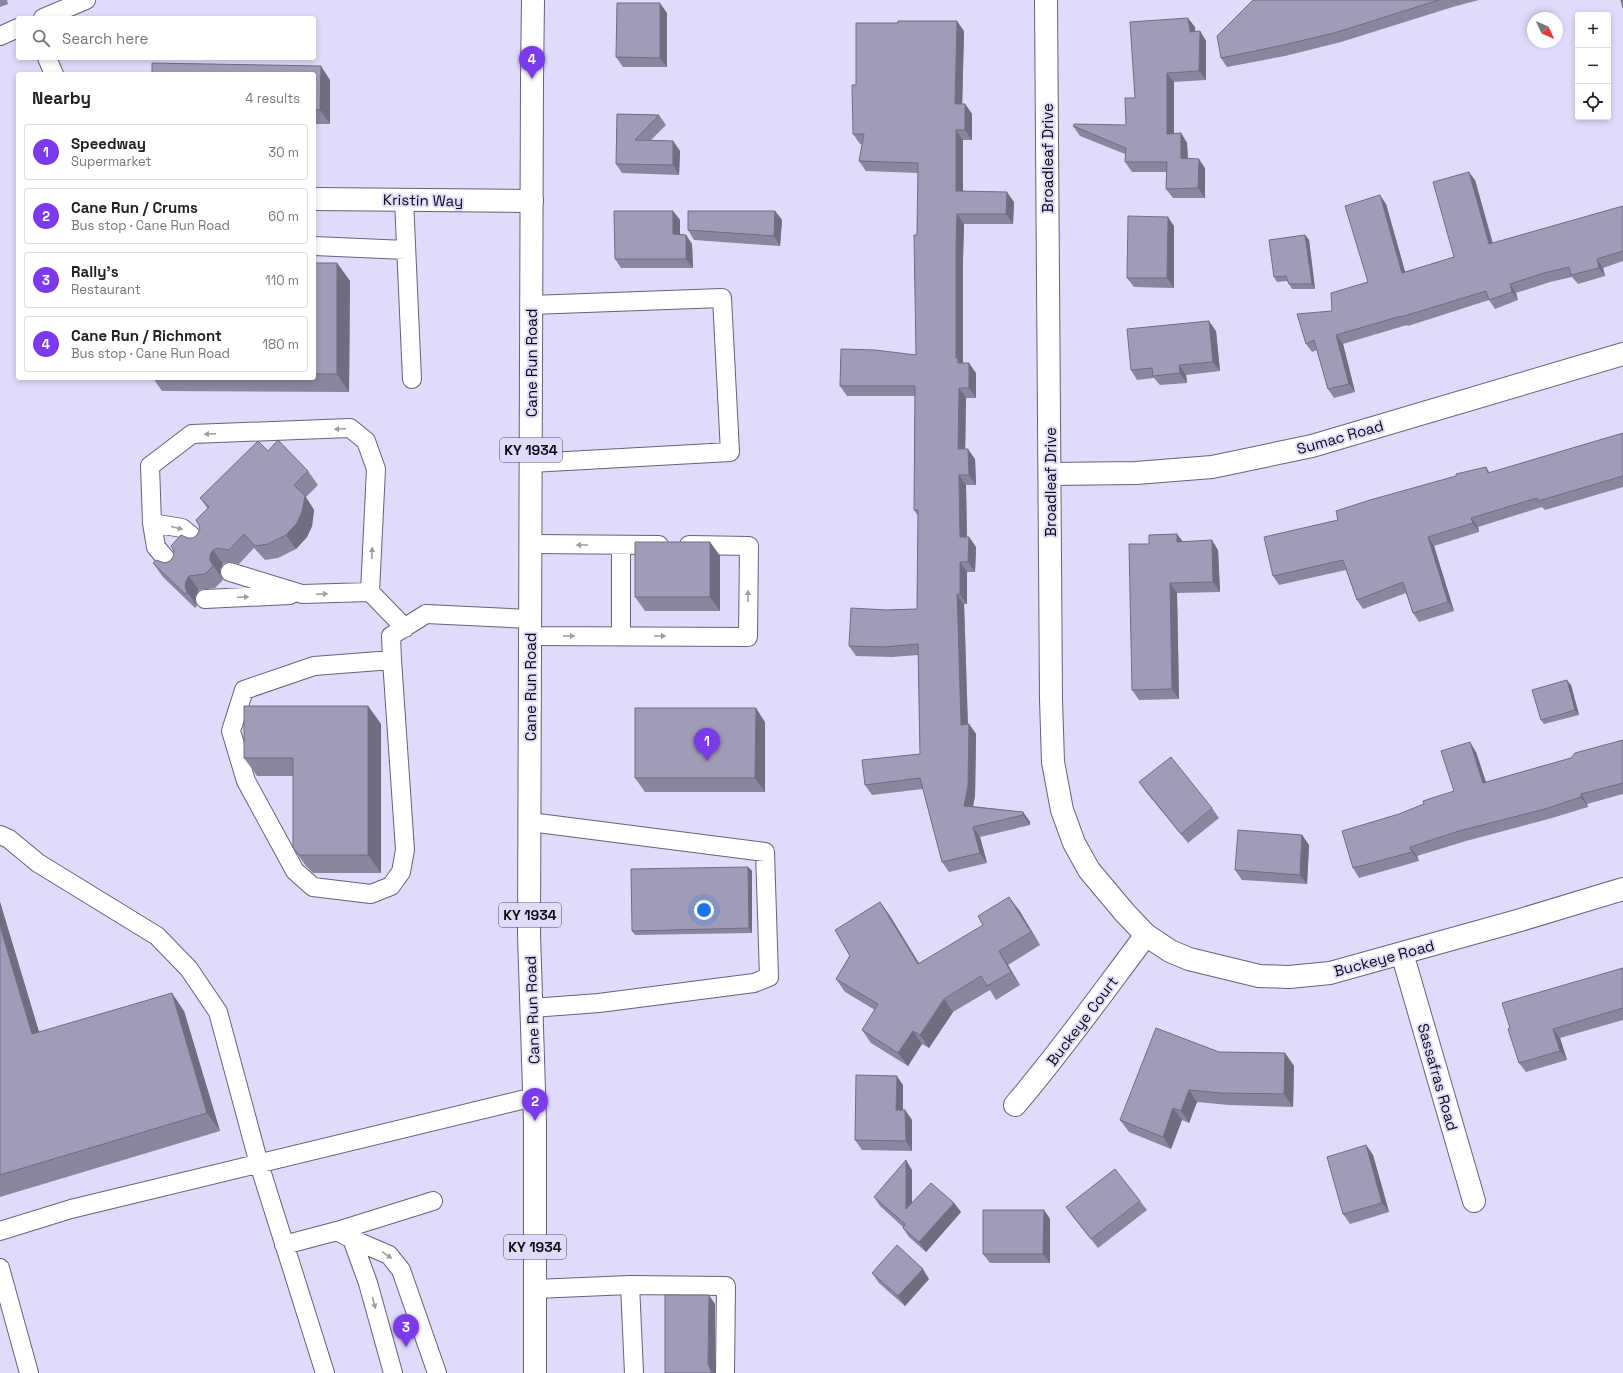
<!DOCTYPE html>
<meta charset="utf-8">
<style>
body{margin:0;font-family:"Space Grotesk",sans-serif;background:#f6f6f6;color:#222}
.controls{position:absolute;right:12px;top:12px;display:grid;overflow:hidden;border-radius:4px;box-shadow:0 2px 6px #0003}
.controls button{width:36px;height:36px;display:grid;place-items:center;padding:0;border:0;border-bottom:1px solid #e0e0e0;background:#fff;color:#222;font:20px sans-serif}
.compass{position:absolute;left:1527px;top:12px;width:36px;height:36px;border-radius:50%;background:#fff;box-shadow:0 2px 6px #0003;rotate:134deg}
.you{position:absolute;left:704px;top:910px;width:14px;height:14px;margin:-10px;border:3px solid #fff;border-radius:50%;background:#1a73e8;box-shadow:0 0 0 6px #1a73e833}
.badge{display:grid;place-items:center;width:26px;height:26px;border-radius:50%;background:#7c3aed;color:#fff;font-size:13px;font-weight:700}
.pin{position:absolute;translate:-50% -33px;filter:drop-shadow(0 1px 2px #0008)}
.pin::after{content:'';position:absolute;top:21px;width:14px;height:12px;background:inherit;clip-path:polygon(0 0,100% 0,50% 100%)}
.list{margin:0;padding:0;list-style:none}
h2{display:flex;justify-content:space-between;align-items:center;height:52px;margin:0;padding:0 16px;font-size:17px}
h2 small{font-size:13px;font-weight:400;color:#767676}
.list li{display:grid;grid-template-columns:26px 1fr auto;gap:12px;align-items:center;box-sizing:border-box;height:56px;margin:0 8px 8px;padding:0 8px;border:1px solid #e0e0e0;border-radius:4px}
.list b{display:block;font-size:15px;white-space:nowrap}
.list p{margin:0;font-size:13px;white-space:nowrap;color:#767676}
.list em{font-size:13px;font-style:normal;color:#767676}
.icon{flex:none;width:22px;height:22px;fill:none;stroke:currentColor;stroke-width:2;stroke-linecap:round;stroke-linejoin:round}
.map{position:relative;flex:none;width:1623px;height:1373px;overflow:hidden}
.search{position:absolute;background:#fff;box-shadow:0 2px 6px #0003;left:16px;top:16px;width:300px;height:44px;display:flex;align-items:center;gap:10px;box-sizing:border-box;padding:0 14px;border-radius:4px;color:#767676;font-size:15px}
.panel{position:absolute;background:#fff;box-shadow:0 2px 6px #0003;left:16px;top:72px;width:300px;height:308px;border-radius:4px}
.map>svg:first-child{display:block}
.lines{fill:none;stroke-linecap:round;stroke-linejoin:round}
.service-casing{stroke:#65617b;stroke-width:20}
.minor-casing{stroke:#65617b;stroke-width:24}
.trunk-casing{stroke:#65617b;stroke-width:24}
.service{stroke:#fff;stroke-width:18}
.minor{stroke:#fff;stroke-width:22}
.trunk{stroke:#fff;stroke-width:22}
.wall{fill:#8a869e}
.shaded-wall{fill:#706d81}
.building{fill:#a09cb8;stroke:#706d81}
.oneway{fill:#9e9da1}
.labels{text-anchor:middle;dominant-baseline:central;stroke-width:4;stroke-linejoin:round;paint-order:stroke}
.shield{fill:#dfdbfa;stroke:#4b4959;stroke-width:1}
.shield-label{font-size:14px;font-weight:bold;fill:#0c0b14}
.street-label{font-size:15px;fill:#0c0b14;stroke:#dfdbfa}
</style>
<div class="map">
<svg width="1623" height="1373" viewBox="0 0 1623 1373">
<rect width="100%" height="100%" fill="#dfdbfa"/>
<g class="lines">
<g class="service-casing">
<path id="service" d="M43,18L86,0
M0,36L18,28
M47,58L54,74
M404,200L412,379
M314,246L406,250
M531,463L730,452L722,298L531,305
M152,523L182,528L199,542
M530,544L659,545
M173,567L156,547L152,523L150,466L192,434L350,428L366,441L376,469L370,592L405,628
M230,572L302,594L370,592
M205,599L290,595
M530,636L748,637L749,546L689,545
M621,636V545
M392,660L314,666L244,690L231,731L246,781L295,871L313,887L371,894L391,886L401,872L405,850L392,660L391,636L426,614L530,619
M530,822L765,852L769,977L754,983L599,1003L532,1008
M0,835L9,839L38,863L157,936L189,969L218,1012L259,1164L325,1373
M0,1231L71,1209L534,1097
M337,1231L352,1239L389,1255L401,1270L437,1373
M352,1239L368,1283L393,1373
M284,1245L337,1231L433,1201
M0,1268L29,1373
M630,1285L726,1286L725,1373
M535,1289L630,1285L634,1373"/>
</g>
<g class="minor-casing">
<path id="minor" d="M1046,0L1051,699L1053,762L1062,810L1074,843L1089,870L1125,913L1146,935L1170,951L1189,959L1259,976L1289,977L1330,973L1517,921L1623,889
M314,199L532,201
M1050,474L1136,473L1212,467L1312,446L1623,354
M1402,953L1474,1201
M1015,1105C1062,1050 1103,992 1146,935"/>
</g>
<g class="trunk-casing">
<path id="trunk" d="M533,0L532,79L529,934L535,1121V1373"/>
</g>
<use href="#service" class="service"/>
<use href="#minor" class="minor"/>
<use href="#trunk" class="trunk"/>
</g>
<path class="wall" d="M0,0H7L8,4L0,7Z
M1253,0H1479L1456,6L1341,42L1285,56L1227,67L1221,58Z
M667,13V67H623L616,57Z
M898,23L964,31L962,104H965L972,114V140H963V191L1014,202L1013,224H964L963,259V363L976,373V398H966L965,449L975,459L976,485H966L967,537H969L976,547L975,572H967V604H964L965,631L968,724H969L976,734L975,796L973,806L1023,812L1030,822V825L980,837L987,863L949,872L942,862L923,789L872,795L865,785L920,754L918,655L892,657L856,656L849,646L886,610L917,609L918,516L914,510L915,396H847L840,386L916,355L917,235L918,173L866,171L859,161L862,144H860L853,134L856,85Z
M1195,27V32L1200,31L1206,41V80L1174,82V133H1181L1187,143L1188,158L1205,168V198H1173L1166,189V172H1132L1125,162V154L1080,136L1073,126L1126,125L1135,98Z
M314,74L330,80V124H314Z
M617,114L659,115L666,125L651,140L673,141L680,151L679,175L622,173L616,164Z
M1475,180L1493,243L1623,206V261L1603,268L1605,276L1578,284L1572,277L1550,282L1516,293L1518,300L1495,309L1489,300L1408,326L1407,325L1343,344L1355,392L1334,398L1328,389L1317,350L1312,352L1306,344L1332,311L1368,282L1386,204L1405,272L1454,257Z
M673,211L680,220V234L686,235L692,244L693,268H621L615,259Z
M775,211L782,220L780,246L694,240L688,230Z
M1174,226V288L1134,287L1127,278Z
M1305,235L1309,240L1315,289H1292L1289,284L1287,281L1277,282L1274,277Z
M314,263H337L350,281L349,392L162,391L153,378H314Z
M1216,331L1220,371L1186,375L1187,383L1160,385L1154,378L1137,380L1131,370Z
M1623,433V487L1545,510L1542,507L1478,527L1479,532L1434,546L1454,611L1419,622L1413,613L1406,593L1363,609L1357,600L1346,570L1279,585L1273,576L1338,520L1486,467L1490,473Z
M268,451L308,471L318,485L306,497L314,510L312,526L307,537L296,549L278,558L265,560L254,548L239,564L228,562L223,564L220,569V574L223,580L215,588L199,590L196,595L195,600L197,606L195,608L163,577L153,563H165L170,561L188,538H193L197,535L208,509L200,498Z
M1182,541L1218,550L1220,592L1177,593L1179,699L1139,700L1132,690L1149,544Z
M710,542L720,556V611H645L635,597Z
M1571,685L1579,715L1544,724L1541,720Z
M368,706L381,724V873H313L306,866L293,848V776H257L244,758Z
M765,722V792H645L635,778Z
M1623,740V794L1587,804L1588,807L1552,818L1466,841L1417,856L1419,861L1359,878L1353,868L1399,814L1454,791L1476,752L1486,782L1571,758Z
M1139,782L1212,808L1219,818L1188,843L1146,792Z
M1302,835L1309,845L1307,884L1242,880L1235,870Z
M748,867L752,871V933L635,935L632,931Z
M0,902L39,1032L184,1011L220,1131L0,1197Z
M880,902L890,916L919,963L1019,910L1040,945L1008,965L1020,985L996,1000L990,990L953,1012L929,1048L922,1044L908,1066L871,1043L862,1030L875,1010L845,992L836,979Z
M1623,968V1020L1560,1038L1567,1060L1526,1072L1519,1063L1510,1028Z
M1219,1052L1285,1053L1294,1066L1293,1107L1229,1105L1197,1102L1189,1123L1182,1120L1171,1149L1129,1132L1120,1120Z
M903,1085V1110H905L912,1120V1151L862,1150L855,1140Z
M1366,1145L1373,1155L1389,1212L1350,1224L1343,1214Z
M912,1170V1202L954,1203L961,1212L926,1252L909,1237L903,1228V1227L880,1206L874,1197Z
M1140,1201L1147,1210L1098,1248L1073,1217L1066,1207Z
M1044,1210L1050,1219V1263H990L983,1254Z
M872,1273L929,1279L905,1306L879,1283Z"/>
<path class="shaded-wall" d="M660,3L667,13V67L660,58Z
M1188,18L1195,27L1196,42L1190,32Z
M957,21L964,31L962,114L955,104Z
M1200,31L1206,41V80L1199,71Z
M321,66L330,80V124L320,110Z
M1167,73L1174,82V143L1167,134Z
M965,104L972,114V140L965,130Z
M956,130L963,140V201L956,191Z
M1181,133L1187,143L1188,167L1181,158Z
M673,141L680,151L679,175L673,165Z
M1199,159L1205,168V198L1198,188Z
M1469,172L1475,180L1495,253L1489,244Z
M1007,192L1014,202L1013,224L1006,214Z
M1380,195L1386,204L1408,282L1402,273Z
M673,211L680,220V243L673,234Z
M775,211L782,220L780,246L774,236Z
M957,214L964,224L963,259V366L958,363L956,358V249Z
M1168,217L1174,226V288L1167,278Z
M686,235L692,244L693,268L686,259Z
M1305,235L1309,240L1315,289L1312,284Z
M1597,259L1603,268L1605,276L1599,268Z
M337,263L350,281L349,392L337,374Z
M1510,284L1516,293L1518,300L1512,292Z
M1209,321L1216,331L1220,371L1213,362Z
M1336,335L1343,344L1355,392L1349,384Z
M969,363L976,373V398L969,388Z
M1179,365L1186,375L1187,383L1180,373Z
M959,388L966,398L965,459L958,449Z
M968,449L975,459L976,485L969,475Z
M959,475L966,485L967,547L960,537Z
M305,496L314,510L312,526L307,537L296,549L286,535Z
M1471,518L1478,527L1479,532L1473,523Z
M1177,534L1184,543L1177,542Z
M969,537L976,547L975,572L968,562Z
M1428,537L1434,546L1454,611L1448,602Z
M1212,540L1218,550L1220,592L1213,582Z
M710,542L720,556V611L710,597Z
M213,550L223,564L220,569V574L223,580L210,560V555Z
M960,562L967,572V604L960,595Z
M189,576L199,590L196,595L195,600L197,606L187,592L185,586L186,581Z
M1170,583L1177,593L1179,699L1172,689Z
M957,594L964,604L968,735L961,725Z
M1567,680L1571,685L1579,715L1575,710Z
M368,706L381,724V873L368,855Z
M756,708L765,722V792L755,778Z
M969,724L976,734L975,796L971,816L964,806Z
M1470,742L1476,752L1489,792L1483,783Z
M1581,794L1587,804L1588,807L1581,797Z
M1023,812L1030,822V825L1023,815Z
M973,827L980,837L987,863L980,853Z
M1302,835L1309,845L1307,884L1300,875Z
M1410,847L1417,856L1419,861L1412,852Z
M748,867L752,871V933L749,928Z
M1009,897L1019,910L1040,945L1031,932Z
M0,902L45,1052L32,1034L0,926Z
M880,902L890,916L927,977L918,964Z
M999,951L1008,965L1020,985L1011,972Z
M172,993L184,1011L220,1131L207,1113Z
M944,999L953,1012L929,1048L920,1035Z
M1553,1029L1560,1038L1567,1060L1560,1051Z
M913,1031L922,1044L908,1066L898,1053Z
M1285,1053L1294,1066L1293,1107L1284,1094Z
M897,1076L903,1085V1119L896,1110Z
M1189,1090L1197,1102L1189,1123L1181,1111Z
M1173,1108L1182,1120L1171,1149L1163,1137Z
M905,1110L912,1120V1151L906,1141Z
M1366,1145L1373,1155L1389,1212L1382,1203Z
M906,1160L912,1170V1218L906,1209Z
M954,1203L961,1212L926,1252L919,1242Z
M1044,1210L1050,1219V1263L1043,1254Z
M923,1269L929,1279L905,1306L898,1296Z
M709,1295L715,1304V1373H711L708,1363Z"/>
<path class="building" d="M1253,0H1439L1334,33L1279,46L1221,58L1217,36Z
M1621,0H1623V8Z
M617,3H660V58L616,57Z
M1188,18L1190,32L1200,31L1199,71L1167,73V134L1181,133V158L1199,159L1198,188L1166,189L1167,162H1125L1126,148L1073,126L1074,124L1126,125L1125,98H1135L1130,22Z
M898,21H957L955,104H965V130H956V191L1007,192L1006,214H957L956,249V358H958V363H969V388H959L958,449H968L969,475H959L960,537H969L968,562H960V595L957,594L958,621L961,725L969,724L968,786L964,806L1023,812V815L973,827L980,853L942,862L920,778L865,785L862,760L920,754L918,644L885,647L849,646L851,608L886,610L917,609L918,510H914L915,386H840L841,349L875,350L916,355L914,235H917L918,163L859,161L864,134H853L852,85H856V23H898Z
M152,63L321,66L320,110H314V74H152Z
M617,114L659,115L635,140L673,141V165L616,164Z
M1469,172L1489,244L1623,206V251L1597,259L1599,268L1571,275L1569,267L1544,273L1510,284L1512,292L1489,300L1486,291L1401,317V316L1336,335L1349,384L1328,389L1314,340L1306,344L1297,314L1332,311L1331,293L1368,282L1345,206L1380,195L1402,273L1454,257L1433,182Z
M614,211H673V234L686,235V259H615Z
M688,211H775L774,236L688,230Z
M1128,216L1168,217L1167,278H1127Z
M1305,235L1312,284H1289L1286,276L1274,277L1269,240Z
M314,263H337V374H314Z
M1209,321L1213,362L1179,365L1180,373L1153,376L1152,368L1131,370L1127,329Z
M1623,433V476L1538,501L1537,498L1471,518L1473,523L1428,537L1448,602L1413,613L1403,582L1357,600L1343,560L1273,576L1264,537L1338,520L1336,511L1370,500L1456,476V474L1486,467L1488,473Z
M278,440L308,471L294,485L305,496L302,512L297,523L286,535L268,544L255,546L244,534L229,550L218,548L213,550L210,555V560L213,566L205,574L189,576L186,581L185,586L187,592L185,594L153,563L156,560L165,563L170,561L173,557L174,551L171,546L181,535L188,538H193L197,535L200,529L199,525L196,520L209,507L200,498L258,441L268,451Z
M1177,534V542L1212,540L1213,582L1170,583L1172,689L1132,690L1129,544H1149V535Z
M635,542H710V597H635Z
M1567,680L1575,710L1541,720L1532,690Z
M244,706H368V855H300L293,848V758H244Z
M635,708H756L755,778H635Z
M1623,740V783L1581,794V797L1545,809L1459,831L1410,847L1412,852L1353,868L1342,831L1399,814L1424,804L1423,801L1454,791L1441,751L1470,742L1483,783L1571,758L1575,753Z
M1171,757L1212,808L1181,834L1139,782Z
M1238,830L1302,835L1300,875L1235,870Z
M748,867L749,928L632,931L631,869Z
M1009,897L1031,932L999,951L1011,972L987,986L981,976L944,999L920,1035L913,1031L898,1053L862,1030L878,1004L836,979L850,956L835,930L880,902L918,964L983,925L978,916Z
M0,926L32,1034L172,993L207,1113L0,1175Z
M1623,968V1008L1553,1029L1560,1051L1519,1063L1508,1029L1510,1028L1502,1003Z
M1156,1028L1219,1052L1285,1053L1284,1094L1221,1093L1189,1090L1181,1111L1173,1108L1163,1137L1120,1120Z
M856,1075L897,1076L896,1110H905L906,1141L855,1140Z
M1366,1145L1382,1203L1343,1214L1327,1157Z
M906,1160V1209L931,1183L954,1203L919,1242L903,1228L905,1224L874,1197Z
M1115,1169L1140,1201L1091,1239L1066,1207Z
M983,1210H1044L1043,1254H983Z
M897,1245L923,1269L898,1296L872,1273Z
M665,1295H709L708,1363L711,1371V1373H665Z"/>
<defs><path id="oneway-solid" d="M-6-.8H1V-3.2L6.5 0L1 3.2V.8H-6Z"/></defs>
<g class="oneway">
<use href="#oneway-solid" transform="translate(340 429) rotate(178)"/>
<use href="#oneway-solid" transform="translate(210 434) rotate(178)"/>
<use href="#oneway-solid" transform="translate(177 528) rotate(14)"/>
<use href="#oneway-solid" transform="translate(582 545) rotate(-180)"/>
<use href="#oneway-solid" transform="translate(372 553) rotate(-88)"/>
<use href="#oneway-solid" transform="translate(322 594) rotate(-2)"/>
<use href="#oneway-solid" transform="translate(748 596) rotate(-90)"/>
<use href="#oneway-solid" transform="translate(243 597) rotate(-3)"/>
<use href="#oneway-solid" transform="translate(569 636)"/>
<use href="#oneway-solid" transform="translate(660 636)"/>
<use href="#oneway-solid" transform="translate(387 1255) rotate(34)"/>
<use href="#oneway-solid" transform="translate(374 1303) rotate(74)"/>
</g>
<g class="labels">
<g class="shield">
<rect x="500" y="438" width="62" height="24" rx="3"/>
<rect x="499" y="903" width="62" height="24" rx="3"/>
<rect x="504" y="1235" width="62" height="24" rx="3"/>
</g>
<g class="shield-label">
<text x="531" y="450">KY 1934</text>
<text x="530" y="915">KY 1934</text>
<text x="535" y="1247">KY 1934</text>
</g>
<g class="street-label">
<text transform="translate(1047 158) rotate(-90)">Broadleaf Drive</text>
<text transform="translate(423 200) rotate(1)">Kristin Way</text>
<text transform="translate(531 363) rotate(-90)">Cane Run Road</text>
<text transform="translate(1340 437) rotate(-16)">Sumac Road</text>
<text transform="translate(1050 482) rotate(-90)">Broadleaf Drive</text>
<text transform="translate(530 687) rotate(-90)">Cane Run Road</text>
<text transform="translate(1384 958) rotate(-15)">Buckeye Road</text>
<text transform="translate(532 1010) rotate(-92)">Cane Run Road</text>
<text transform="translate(1082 1021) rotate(-53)">Buckeye Court</text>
<text transform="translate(1438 1077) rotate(74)">Sassafras Road</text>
</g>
</g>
</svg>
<div class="controls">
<button>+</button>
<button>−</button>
<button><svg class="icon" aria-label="locate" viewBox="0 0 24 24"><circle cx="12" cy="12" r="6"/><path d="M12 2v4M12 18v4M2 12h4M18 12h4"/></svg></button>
</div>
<svg class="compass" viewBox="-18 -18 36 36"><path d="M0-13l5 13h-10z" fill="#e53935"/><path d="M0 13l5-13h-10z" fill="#767676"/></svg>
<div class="you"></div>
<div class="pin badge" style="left:707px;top:761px">1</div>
<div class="pin badge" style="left:535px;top:1121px">2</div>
<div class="pin badge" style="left:406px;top:1347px">3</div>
<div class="pin badge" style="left:532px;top:79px">4</div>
<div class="search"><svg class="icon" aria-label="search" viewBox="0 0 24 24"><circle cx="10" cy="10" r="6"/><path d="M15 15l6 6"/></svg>Search here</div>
<section class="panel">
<h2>Nearby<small>4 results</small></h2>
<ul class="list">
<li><span class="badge">1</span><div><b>Speedway</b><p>Supermarket</p></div><em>30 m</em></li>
<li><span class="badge">2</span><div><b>Cane Run / Crums</b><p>Bus stop · Cane Run Road</p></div><em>60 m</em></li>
<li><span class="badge">3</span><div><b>Rally's</b><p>Restaurant</p></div><em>110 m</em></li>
<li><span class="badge">4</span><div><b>Cane Run / Richmont</b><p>Bus stop · Cane Run Road</p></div><em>180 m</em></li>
</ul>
</section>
</div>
